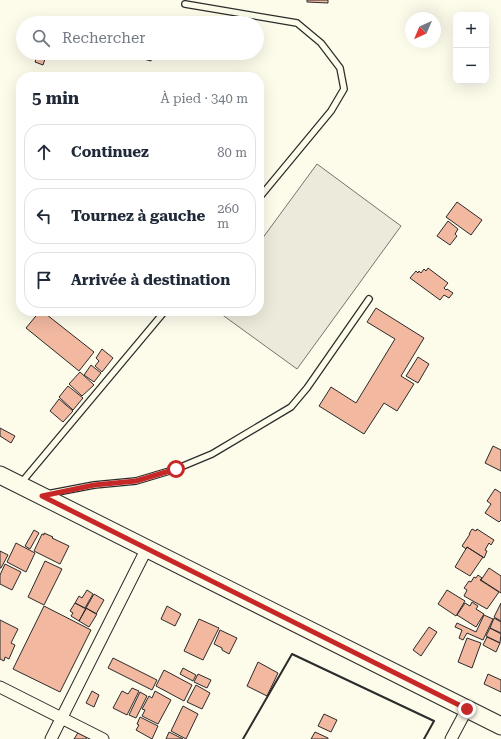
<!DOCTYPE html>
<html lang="fr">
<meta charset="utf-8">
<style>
body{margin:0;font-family:"Roboto Serif",serif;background:#f6f6f7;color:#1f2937}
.controls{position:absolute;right:12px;top:12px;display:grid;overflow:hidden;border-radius:8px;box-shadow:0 4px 16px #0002}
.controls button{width:36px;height:36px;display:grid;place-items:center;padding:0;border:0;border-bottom:1px solid #e0e1e3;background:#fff;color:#1f2937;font:20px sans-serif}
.compass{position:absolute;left:405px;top:12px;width:36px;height:36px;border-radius:50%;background:#fff;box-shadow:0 4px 16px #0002;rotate:224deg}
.stop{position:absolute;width:12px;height:12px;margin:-9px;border:3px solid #c62828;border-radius:50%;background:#fff}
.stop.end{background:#c62828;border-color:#fff;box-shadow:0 1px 4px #0008}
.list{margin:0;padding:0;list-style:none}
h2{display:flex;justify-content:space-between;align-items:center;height:52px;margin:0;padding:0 16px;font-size:17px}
h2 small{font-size:13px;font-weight:400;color:#747a83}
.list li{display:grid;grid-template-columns:26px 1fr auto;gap:12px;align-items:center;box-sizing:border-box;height:56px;margin:0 8px 8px;padding:0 8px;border:1px solid #e0e1e3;border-radius:16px}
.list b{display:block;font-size:15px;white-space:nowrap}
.list em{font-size:13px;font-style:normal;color:#747a83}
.icon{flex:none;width:22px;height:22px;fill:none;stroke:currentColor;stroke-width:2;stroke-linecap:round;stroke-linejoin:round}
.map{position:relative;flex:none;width:501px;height:739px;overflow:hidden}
.search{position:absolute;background:#fff;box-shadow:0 4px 16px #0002;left:16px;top:16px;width:248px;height:44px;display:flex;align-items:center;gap:10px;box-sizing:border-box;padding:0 14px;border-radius:22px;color:#747a83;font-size:15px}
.panel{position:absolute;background:#fff;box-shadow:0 4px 16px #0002;left:16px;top:72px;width:248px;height:244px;border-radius:16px}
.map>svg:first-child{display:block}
.green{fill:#ecebdb;stroke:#74746e}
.building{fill:#f2b8a0;stroke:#2b2b2b}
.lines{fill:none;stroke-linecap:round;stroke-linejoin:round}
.service-casing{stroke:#2b2b2b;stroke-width:8}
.minor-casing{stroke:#2b2b2b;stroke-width:13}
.primary-casing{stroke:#2b2b2b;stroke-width:19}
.service{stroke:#fdfbea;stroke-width:5.5}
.minor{stroke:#fdfbea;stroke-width:11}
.primary{stroke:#fdfbea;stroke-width:17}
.wall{stroke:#2b2b2b;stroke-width:2}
.route{stroke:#c62828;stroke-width:5}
</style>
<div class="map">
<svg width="501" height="739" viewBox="0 0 501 739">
<rect width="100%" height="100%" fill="#fdfbea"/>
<path class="green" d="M317,164L401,226L297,369L217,311H259V243Z"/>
<path class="building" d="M307,0H328V3L307,2Z
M38,53H47L43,65L35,62Z
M121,53H153L151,61Z
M457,202L482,220L471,235L446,217Z
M448,221L458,229L455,234L457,236L450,245L437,236Z
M428,268L448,283L444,288L446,290L447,289L453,293L449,298L444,295L440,300L410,278L416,271L418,273L419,271L421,273L424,269L426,271Z
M376,308L424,338L401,376L414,384L397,411L384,403L364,434L319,406L331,387L356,403L395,339L367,322Z
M40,311H42L94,352L79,371L26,328Z
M102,349L113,358L102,372L95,366L99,361L96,358Z
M418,357L429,364L418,383L406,376Z
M91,365L101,373L94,382L84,375Z
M80,372L94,385L82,396L69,384Z
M68,386L83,398L73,410L59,397Z
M59,399L73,411L63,422L50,411Z
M0,428L15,436L11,443L0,436Z
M493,446L501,450V471L485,463Z
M495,489L501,493V520L499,522L485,513L491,504L487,501Z
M472,529L476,531L477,529L494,540L491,545L489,543L485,550L487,551L484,558L467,547L466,549L462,546L470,534H469Z
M34,530L39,533L30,549L25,546Z
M44,533L53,537L52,538L69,546L60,564L34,551L42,534L44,535Z
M16,543L35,553L26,572L7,562Z
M467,547L483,557L470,576L455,567Z
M0,551L8,555L1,568H0Z
M45,561L62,569L44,605L28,597Z
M5,564L21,572L12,590L0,584V575Z
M489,568L501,576V593L481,580Z
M478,575L482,578L480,580L499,592L487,609L464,596L467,590L464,588L469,581L471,582L474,577L476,578Z
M87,590L93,594L85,608L75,603L79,596L82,598Z
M447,590L465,601L456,616L438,604Z
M94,594L104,600L96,614L86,608Z
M472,602L478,606L476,609L484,614L476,627L457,615L465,603L470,606Z
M75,603L86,609L79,621L71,616L73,613L70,611Z
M501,603V621L494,617Z
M44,606L91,630L60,692L13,669Z
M167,606L181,614L175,626L161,619Z
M86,608L97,614L89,627L79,621Z
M484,615L493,619L483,640L467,633L463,640L459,638L462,630L455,627L457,623L476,632Z
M494,618L501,622V633L490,628Z
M199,619L219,628L203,660L184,651Z
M0,620L18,629L11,643L15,645L9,659L5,657L4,661L0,659Z
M429,627L437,632L421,656L413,650Z
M490,628L501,634L500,643L486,636Z
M220,630L237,638L229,654L222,650V648L214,644Z
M487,637L500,643L496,652L483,645Z
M467,638L481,643L472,668L458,662Z
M113,658L157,680L152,690L108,668Z
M258,662L278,673L267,696L247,686Z
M183,668L196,675L193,681L180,674Z
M164,670L192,685L184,701L156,686Z
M198,674L211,680L207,688L194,682Z
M488,674L501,680V692L484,684Z
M196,685L210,693L202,709L187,702Z
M132,688L139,691L127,715L113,708L122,691L128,694Z
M92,691L99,695L94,707L86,703Z
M155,691L171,700L158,724L142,716L145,710L142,709L149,696L152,698Z
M140,692L147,696L136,718L129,715Z
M183,706L198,714L186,739L171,731Z
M324,714L337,720L331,732L318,726Z
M140,717L158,726L152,739L136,730L139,725L137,724Z
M79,731L87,736L86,739H74Z
M169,732L183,739H166Z
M315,732L328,738V739H311Z"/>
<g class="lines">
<g class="service-casing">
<path id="service" d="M185,4L297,23L321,43L340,68L344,89L331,111L259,198
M21,483L165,311
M47,494L94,485L136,481L176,469L212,454L291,407L307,388L369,299"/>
</g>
<g class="minor-casing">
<path id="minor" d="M0,687L103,739
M51,739L147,548
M451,739L467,709"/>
</g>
<g class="primary-casing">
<path id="primary" d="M0,475L501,726"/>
</g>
<use href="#service" class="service"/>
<use href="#minor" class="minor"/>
<use href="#primary" class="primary"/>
<path class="wall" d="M243,739L292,654L434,721L424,739"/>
</g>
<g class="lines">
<path class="route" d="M176,469L136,481L94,485L42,496L467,709"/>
</g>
</svg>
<div class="controls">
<button>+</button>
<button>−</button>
</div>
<svg class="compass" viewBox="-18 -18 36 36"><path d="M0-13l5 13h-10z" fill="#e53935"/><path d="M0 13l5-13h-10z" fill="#747a83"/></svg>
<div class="stop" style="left:176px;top:469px"></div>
<div class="stop end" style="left:467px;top:709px"></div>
<div class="search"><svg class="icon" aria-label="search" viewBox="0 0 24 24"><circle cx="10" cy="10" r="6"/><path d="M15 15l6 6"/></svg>Rechercher</div>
<section class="panel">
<h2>5 min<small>À pied · 340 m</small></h2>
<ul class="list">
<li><svg class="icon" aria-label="ahead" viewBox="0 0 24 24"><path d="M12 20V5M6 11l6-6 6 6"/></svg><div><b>Continuez</b></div><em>80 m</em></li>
<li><svg class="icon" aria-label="left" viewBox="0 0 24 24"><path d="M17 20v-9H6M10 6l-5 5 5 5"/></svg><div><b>Tournez à gauche</b></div><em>260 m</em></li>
<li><svg class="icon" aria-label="arrive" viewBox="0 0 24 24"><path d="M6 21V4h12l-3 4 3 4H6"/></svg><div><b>Arrivée à destination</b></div></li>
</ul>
</section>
</div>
